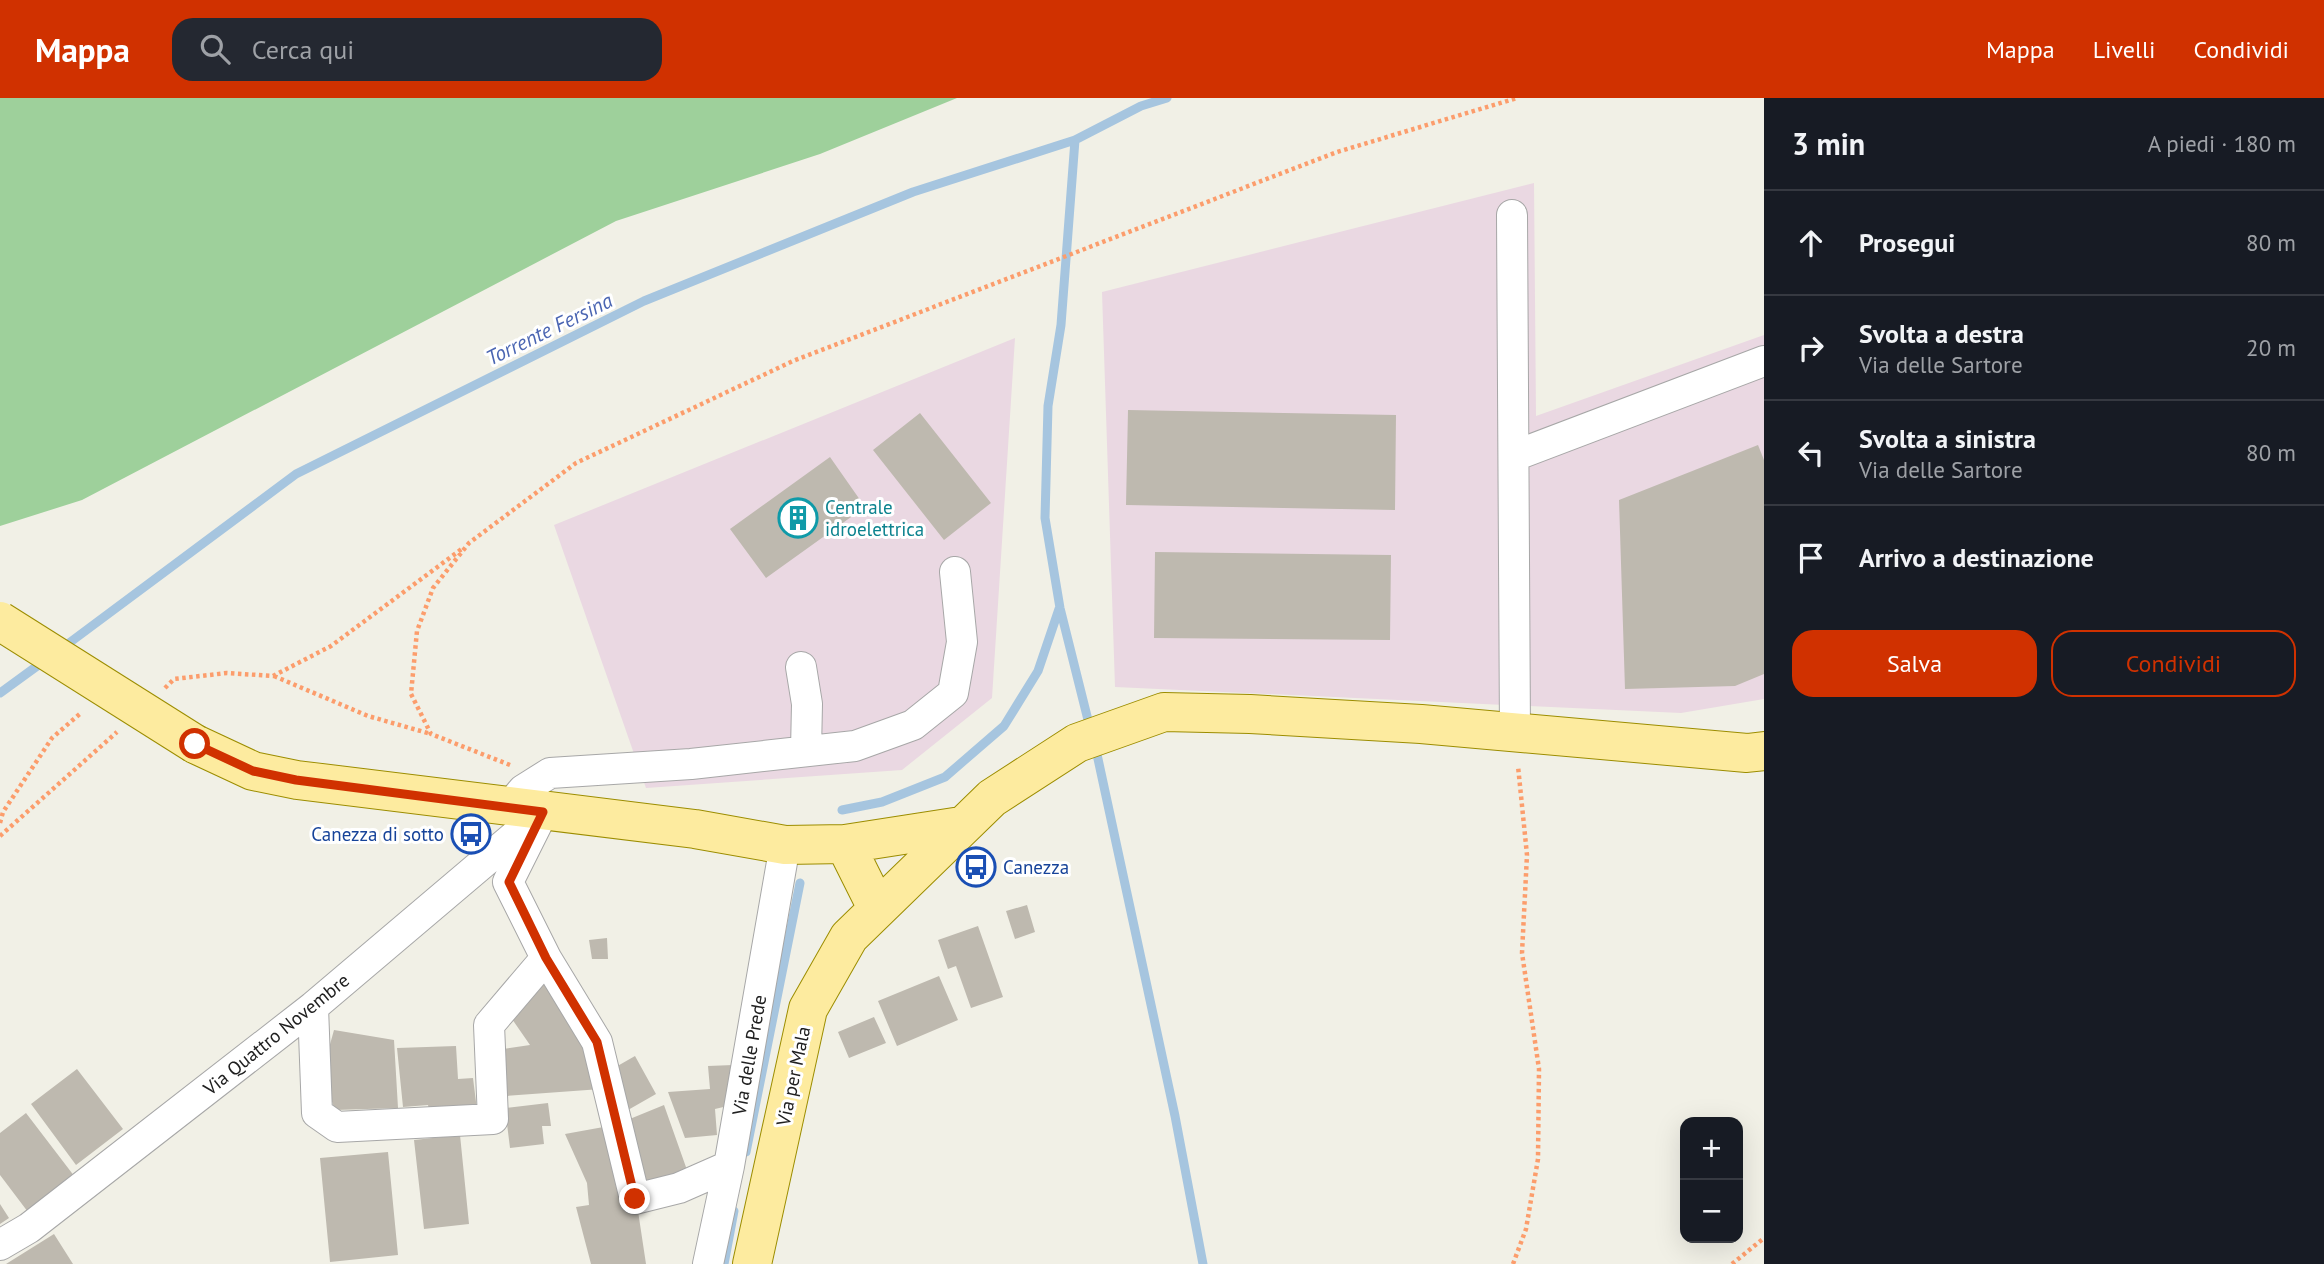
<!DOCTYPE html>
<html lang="it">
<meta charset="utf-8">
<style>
body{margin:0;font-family:"PT Sans",sans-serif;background:#242831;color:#f1f3f6}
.controls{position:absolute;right:21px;bottom:21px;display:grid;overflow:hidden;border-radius:14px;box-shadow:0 7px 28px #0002}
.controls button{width:63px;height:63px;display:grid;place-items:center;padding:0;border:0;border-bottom:2px solid #363941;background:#171b24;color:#f1f3f6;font:35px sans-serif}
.stop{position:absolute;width:21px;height:21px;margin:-16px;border:5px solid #d03100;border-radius:50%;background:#fff}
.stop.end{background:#d03100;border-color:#fff;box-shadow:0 2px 7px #0008}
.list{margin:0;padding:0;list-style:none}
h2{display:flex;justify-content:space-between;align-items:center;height:91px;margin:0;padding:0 28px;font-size:30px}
h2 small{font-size:23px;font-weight:400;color:#9ea1a6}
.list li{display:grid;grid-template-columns:46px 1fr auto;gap:21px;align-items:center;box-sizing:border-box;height:105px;padding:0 28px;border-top:2px solid #363941}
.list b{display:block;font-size:26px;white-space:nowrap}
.list p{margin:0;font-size:23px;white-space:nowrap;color:#9ea1a6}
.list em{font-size:23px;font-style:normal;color:#9ea1a6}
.actions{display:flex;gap:14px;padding:21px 28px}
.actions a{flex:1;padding:16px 0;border:2px solid #d03100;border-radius:21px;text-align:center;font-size:24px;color:#d03100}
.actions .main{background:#d03100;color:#fff}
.icon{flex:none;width:38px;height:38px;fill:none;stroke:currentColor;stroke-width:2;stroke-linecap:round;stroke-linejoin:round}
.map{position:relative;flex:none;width:1764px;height:1166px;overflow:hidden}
header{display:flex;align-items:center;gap:42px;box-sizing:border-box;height:98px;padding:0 35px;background:#d03100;color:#fff}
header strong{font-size:33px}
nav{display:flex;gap:38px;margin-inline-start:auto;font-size:24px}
.search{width:490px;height:63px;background:#242831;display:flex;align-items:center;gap:18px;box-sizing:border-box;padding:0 24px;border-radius:21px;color:#9ea1a6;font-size:26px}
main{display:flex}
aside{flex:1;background:#171b24}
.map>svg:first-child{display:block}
.industrial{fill:#ead8e2}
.forest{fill:#9ed09b}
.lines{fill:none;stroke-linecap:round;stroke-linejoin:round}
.stream{stroke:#a6c5df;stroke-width:9}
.building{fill:#beb9af}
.minor-casing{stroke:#a7a7a7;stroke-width:32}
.major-casing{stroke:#9c8d00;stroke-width:40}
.path{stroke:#fc9d6c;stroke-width:4.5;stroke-dasharray:3.5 3.5;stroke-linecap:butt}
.minor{stroke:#fff;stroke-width:30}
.major{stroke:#fdeb9f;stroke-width:38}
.major-bridge-casing{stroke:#9c8d00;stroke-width:40;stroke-linecap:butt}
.major-bridge{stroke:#fdeb9f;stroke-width:38}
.route{stroke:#d03100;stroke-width:9}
.labels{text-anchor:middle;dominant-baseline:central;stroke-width:6;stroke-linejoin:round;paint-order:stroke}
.culture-label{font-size:19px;fill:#0d838f;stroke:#fff;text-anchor:start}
.transit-label{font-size:19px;fill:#164399;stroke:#fff;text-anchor:end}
.street-label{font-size:19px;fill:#202020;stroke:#fff}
.water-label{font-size:21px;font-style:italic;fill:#4a65b2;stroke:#fff}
</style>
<header>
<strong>Mappa</strong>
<div class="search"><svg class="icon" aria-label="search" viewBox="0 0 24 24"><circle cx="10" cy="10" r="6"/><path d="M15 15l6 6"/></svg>Cerca qui</div>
<nav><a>Mappa</a><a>Livelli</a><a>Condividi</a></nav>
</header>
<main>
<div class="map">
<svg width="1764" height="1166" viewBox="0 0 1764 1166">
<rect width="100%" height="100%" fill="#f1f0e6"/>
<path class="industrial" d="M1534,85L1536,318L1764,237V601L1681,615L1115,589L1102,194Z
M1015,240L992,600L902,672L646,690L554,427Z"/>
<path class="forest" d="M0,0H957L820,56L616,123L82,402L0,428Z"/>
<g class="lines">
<path class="stream" d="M1075,42L1061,227L1048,308L1045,420L1060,510L1090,630
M61,551L296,376L644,203L913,94L1075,42L1141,8L1167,0
M0,595L44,563
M1095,647L1175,1018L1203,1166
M842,712L882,704L945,679L1004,628L1038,573L1059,511
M746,1054L800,785
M724,1166L734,1113"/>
</g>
<path class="building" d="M1128,312L1396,317L1395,412L1126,407Z
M920,315L991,405L944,442L873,352Z
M1758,347L1764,362V576L1735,588L1625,591L1619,402Z
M830,359L865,409L766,480L730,431Z
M1155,454L1391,457L1390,542L1154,540Z
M1027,807L1035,834L1015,841L1006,813Z
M978,828L1003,899L971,910L956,868L948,871L938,842Z
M607,840L608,861H592L589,842Z
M939,878L958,922L897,948L878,903Z
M547,881L588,943L601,991L506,998L503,951L530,947L512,921Z
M874,919L886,945L849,960L838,934Z
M334,932L394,942L398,1010L335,1012L322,975Z
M456,948L458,981L473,980L477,1012L430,1016L428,1007L403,1009L397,950Z
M635,958L656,996L628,1012L607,974Z
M733,967L736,1006L715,1011L717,1037L685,1040L668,994L710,991L708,968Z
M77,971L123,1031L76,1067L31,1006Z
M548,1005L551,1028H542L544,1046L510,1050L505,1010Z
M664,1007L687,1072L639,1090L620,1025Z
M26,1015L78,1083L31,1118L0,1077V1035Z
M609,1028L638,1113L646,1166H591L576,1109L589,1107L587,1085L565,1036Z
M460,1037L469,1126L424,1131L414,1042Z
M388,1054L398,1157L330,1164L320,1060Z
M0,1106L9,1120L0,1126Z
M54,1136L73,1166H6Z"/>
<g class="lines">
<g class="minor-casing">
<path id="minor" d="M1512,117L1515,635
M1514,358L1764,263
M801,569L807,606L806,652
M508,710L523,692L550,675L691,666L855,648L913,627L953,595L962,544L955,474
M538,724L508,784L546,860L597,944L635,1101L679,1090L729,1068
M313,909L317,1015L337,1029L493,1021L489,927L546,860
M0,1147L29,1130L313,909L543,714
M708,1166L729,1068L785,747"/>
</g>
<g class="major-casing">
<path id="major" d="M195,646L253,673L297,682L695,731L785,747L845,746L961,728
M845,746L877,810
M752,1166L808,911L849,839L992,700L1077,645L1164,614L1250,616L1421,626L1747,655L1764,653"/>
</g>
<path class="path" d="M274,578L368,618L431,636
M165,590L174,581L227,575L273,578L331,548L463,450
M510,667L431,636L411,596L417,533L433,490L469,445L576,365L793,263L1337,54L1517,0
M0,725L3,714L52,640L82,614
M0,738L117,634
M1513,1166L1526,1131L1538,1061L1539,971L1522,855L1527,757L1518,668
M1732,1166L1764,1140"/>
<use href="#minor" class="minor"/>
<use href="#major" class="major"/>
<g class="major-bridge-casing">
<path id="major-bridge" d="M0,523L195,646"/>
</g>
<use href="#major-bridge" class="major-bridge"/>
</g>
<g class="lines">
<path class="route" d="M195,646L253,673L296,682L543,714L509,784L546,860L597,944L635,1101"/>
</g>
<defs>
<g id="building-ring" transform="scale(2.0125)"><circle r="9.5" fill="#fff" stroke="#0f9aa8" stroke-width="1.5"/><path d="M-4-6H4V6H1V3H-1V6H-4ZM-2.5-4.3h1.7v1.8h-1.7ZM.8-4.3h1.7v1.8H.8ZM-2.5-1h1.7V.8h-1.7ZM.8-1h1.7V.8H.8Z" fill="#0f9aa8"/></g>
<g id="bus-ring" transform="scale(2.0125)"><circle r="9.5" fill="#fff" stroke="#1a4fb4" stroke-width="1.5"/><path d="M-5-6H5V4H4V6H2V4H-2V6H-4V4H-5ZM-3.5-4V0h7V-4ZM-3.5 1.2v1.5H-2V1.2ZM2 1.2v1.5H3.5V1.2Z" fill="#1a4fb4"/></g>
</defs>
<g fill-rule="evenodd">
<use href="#building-ring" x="798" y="420"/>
<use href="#bus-ring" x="471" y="736"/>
<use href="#bus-ring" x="976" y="769"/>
</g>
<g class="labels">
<g class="culture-label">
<text x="825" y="409">Centrale<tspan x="825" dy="22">idroelettrica</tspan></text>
</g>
<g class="transit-label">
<text x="444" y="736">Canezza di sotto</text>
<text x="1003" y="769" text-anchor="start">Canezza</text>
</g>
<g class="street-label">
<text transform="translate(276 936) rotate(-39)">Via Quattro Novembre</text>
<text transform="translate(749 957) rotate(-80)">Via delle Prede</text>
<text transform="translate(793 978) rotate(-78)">Via per Mala</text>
</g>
<g class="water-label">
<text transform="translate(549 231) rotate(-26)">Torrente Fersina</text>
</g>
</g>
</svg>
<div class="controls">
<button>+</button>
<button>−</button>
</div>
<div class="stop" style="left:195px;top:646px"></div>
<div class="stop end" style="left:635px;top:1101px"></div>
</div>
<aside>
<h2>3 min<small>A piedi · 180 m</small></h2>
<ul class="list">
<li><svg class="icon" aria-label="ahead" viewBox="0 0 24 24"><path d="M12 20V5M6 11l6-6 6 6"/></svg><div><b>Prosegui</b></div><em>80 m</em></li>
<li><svg class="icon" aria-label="right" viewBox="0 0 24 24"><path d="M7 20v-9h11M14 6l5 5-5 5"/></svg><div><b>Svolta a destra</b><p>Via delle Sartore</p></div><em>20 m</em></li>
<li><svg class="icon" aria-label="left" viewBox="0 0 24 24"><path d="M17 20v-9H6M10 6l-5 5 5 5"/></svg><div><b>Svolta a sinistra</b><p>Via delle Sartore</p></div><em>80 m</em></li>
<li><svg class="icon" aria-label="arrive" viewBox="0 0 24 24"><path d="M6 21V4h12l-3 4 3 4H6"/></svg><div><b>Arrivo a destinazione</b></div></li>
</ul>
<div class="actions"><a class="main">Salva</a><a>Condividi</a></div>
</aside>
</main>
